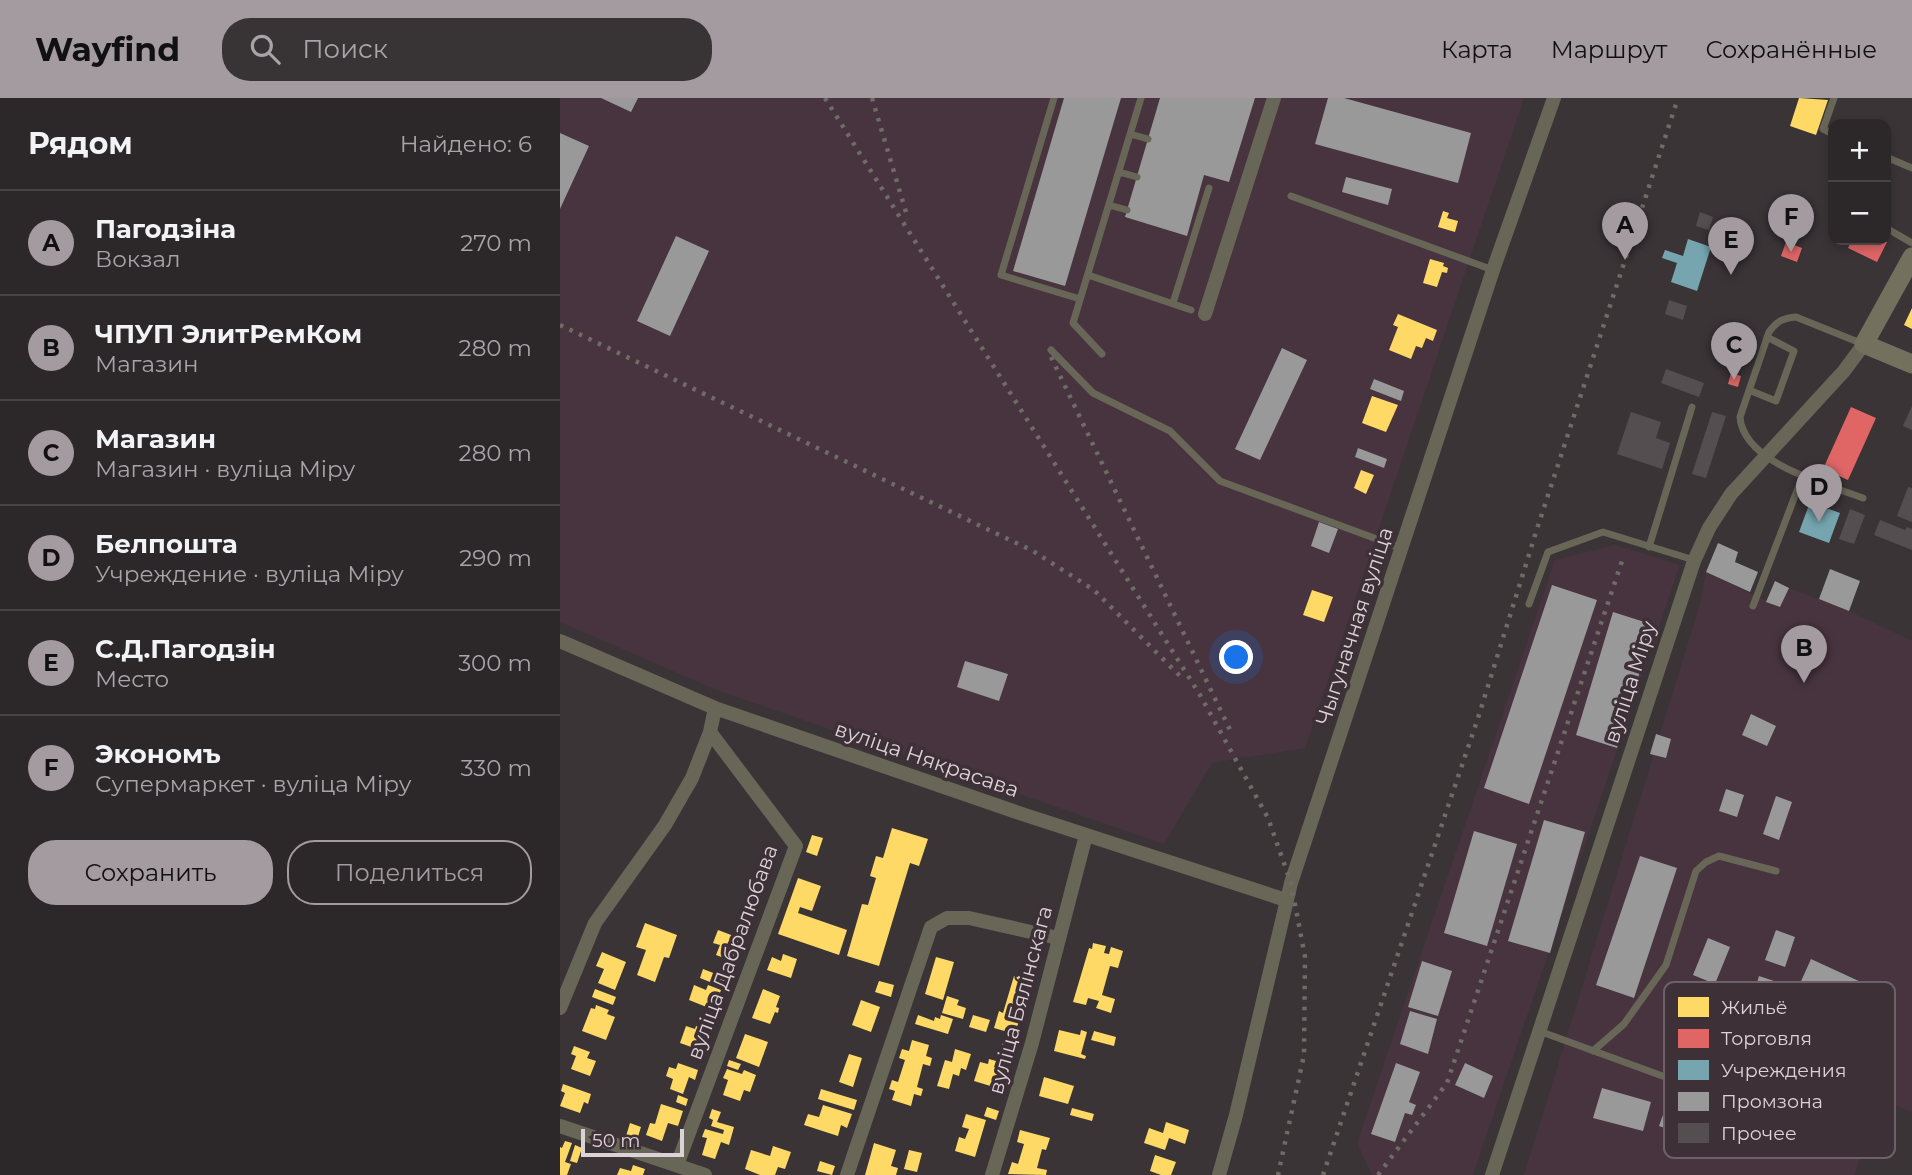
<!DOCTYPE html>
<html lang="ru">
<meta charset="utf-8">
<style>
body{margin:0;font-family:Montserrat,sans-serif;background:#383335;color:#f1f3f6}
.controls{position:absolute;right:21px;top:21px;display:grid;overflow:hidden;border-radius:14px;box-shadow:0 4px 10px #0003}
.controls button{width:63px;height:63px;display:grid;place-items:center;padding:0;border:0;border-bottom:2px solid #484446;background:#2c2729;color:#f1f3f6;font:35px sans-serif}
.scale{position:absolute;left:21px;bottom:18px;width:103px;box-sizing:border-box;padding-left:7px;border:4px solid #dcd3d7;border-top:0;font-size:19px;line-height:24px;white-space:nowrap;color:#dcd3d7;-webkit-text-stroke:5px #3e3037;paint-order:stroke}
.you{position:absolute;left:677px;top:560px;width:24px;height:24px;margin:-18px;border:5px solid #fff;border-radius:50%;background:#1a73e8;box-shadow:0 0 0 10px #1a73e833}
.badge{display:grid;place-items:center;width:46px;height:46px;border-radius:50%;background:#a39b9f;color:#111;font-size:23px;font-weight:700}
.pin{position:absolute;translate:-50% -58px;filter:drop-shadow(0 2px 4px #0008)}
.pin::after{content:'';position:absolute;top:37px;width:24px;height:21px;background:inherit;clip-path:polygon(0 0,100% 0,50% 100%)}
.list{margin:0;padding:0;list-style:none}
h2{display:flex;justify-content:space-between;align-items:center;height:91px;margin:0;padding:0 28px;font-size:30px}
h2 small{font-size:23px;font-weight:400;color:#a6a5a8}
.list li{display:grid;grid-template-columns:46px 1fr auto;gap:21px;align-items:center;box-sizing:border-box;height:105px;padding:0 28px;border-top:2px solid #484446}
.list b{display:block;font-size:26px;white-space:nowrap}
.list p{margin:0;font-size:23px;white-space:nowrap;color:#a6a5a8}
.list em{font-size:23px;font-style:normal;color:#a6a5a8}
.actions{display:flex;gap:14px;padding:21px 28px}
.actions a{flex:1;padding:16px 0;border:2px solid #a39b9f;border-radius:28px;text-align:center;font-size:24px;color:#a39b9f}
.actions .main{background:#a39b9f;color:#111}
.icon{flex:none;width:38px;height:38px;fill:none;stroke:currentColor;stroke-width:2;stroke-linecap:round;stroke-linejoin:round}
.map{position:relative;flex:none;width:1352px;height:1077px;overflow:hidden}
header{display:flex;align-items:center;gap:42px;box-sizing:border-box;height:98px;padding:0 35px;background:#a39b9f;color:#111}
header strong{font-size:33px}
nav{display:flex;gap:38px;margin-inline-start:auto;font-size:24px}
.search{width:490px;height:63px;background:#383335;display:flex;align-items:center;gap:18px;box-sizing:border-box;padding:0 24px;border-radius:28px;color:#a6a5a8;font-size:26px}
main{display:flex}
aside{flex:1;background:#2c2729}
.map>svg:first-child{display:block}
.built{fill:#47343e}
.homes{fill:#ffd966}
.shops{fill:#e06666}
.public{fill:#76a5af}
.industry{fill:#999}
.building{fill:#544e51}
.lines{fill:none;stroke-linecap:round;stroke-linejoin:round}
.lane{stroke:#686757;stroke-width:7}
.street{stroke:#686757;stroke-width:14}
.secondary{stroke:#73715d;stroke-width:19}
.rail{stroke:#6f6b66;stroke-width:4.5;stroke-dasharray:3.5 7;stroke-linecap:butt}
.labels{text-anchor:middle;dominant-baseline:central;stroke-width:7;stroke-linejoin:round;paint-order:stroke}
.street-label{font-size:21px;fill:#dcd3d7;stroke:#3e3037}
.key{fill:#3e3037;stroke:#6d6167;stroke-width:2}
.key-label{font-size:19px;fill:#dcd3d7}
</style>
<header>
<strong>Wayfind</strong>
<div class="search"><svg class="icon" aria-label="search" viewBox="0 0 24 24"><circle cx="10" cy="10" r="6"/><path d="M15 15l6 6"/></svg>Поиск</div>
<nav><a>Карта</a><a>Маршрут</a><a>Сохранённые</a></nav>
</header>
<main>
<aside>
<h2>Рядом<small>Найдено: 6</small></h2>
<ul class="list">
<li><span class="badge">A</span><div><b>Пагодзіна</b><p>Вокзал</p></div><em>270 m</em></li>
<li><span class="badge">B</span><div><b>ЧПУП ЭлитРемКом</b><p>Магазин</p></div><em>280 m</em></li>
<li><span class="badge">C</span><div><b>Магазин</b><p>Магазин · вуліца Міру</p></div><em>280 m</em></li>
<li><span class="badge">D</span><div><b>Белпошта</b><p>Учреждение · вуліца Міру</p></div><em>290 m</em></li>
<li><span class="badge">E</span><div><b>С.Д.Пагодзін</b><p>Место</p></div><em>300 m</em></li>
<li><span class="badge">F</span><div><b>Экономъ</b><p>Супермаркет · вуліца Міру</p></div><em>330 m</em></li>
</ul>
<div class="actions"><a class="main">Сохранить</a><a>Поделиться</a></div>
</aside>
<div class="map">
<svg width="1352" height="1077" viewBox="0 0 1352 1077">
<rect width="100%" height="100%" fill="#3a3437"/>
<path class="built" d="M0,0H964L745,650L652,665L604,746L159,593L0,524Z
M1055,447L1120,467L913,1077H812L797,1045L995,462Z
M1146,474L1219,509L1229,490L1289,513L1352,543V1014L1317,1000L1295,1077H964L1140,506Z"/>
<path class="homes" d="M1239,0L1268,2L1256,37L1230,28Z
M883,113L889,115L887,120L898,123L895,134L878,129Z
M870,161L884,165L883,168L888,170L887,175L882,174L877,189L863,185Z
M1352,210V231L1344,227Z
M838,216L877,232L873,243L866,240L862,250L856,248L851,261L829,252L838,229L833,227Z
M812,298L838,307L826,334L802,325Z
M801,372L814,377L806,396L794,390Z
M752,492L773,499L764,524L743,517Z
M332,730L368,741L359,768L350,765L319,868L287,858L302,806L308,807L316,780L310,778L316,758L323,760Z
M252,737L263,740L257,758L246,754Z
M238,780L261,788L252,813L240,809L238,815L287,832L279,857L218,836Z
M85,825L117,837L109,860L104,859L95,884L77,877L86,852L76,849Z
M158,832L179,840L175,852L182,855L178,865L156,857L160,847L153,845Z
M533,845L546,848L544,855L549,856L551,849L563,853L558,870L550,868L542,897L555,901L551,915L536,910L539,903L528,900L526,907L513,904L529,850L532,851Z
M42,854L66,864L55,892L38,885L44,871L36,868Z
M223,856L237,861L231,880L207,872L212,859L221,863Z
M376,859L394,864L383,902L365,896Z
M143,871L169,881L165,890L140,880Z
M454,878L471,883L455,936L434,930L439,913L443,915Z
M319,883L334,887L331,899L315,894Z
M134,887L146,892L148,887L161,892L154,912L129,902Z
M35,891L56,899L53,907L32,899Z
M203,891L220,898L216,909L219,910L218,915L215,914L210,926L192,920Z
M387,898L399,902L397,907L406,910L403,921L382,915Z
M301,902L320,909L311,934L292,927Z
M36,907L49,912L47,916L55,919L46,942L22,933L31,910L35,911Z
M358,917L374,923L375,919L380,921L381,917L393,921L388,936L355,926Z
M413,917L430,922L426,934L409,929Z
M126,928L135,931L136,928L147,932L140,952L120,945Z
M499,932L520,937L521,932L527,934L521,956L526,958L525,961L494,953Z
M534,933L556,939L554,948L531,942Z
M185,936L208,944L199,969L176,960Z
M444,941L459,945L456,954L441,950Z
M352,942L369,947L366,958L372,960L370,968L363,966L357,989L363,991L361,998L354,996L351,1008L332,1002L335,993L329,991L332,982L338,984L345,962L339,960L342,951L349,953Z
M14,948L30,954L27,960L36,963L30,978L11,971L16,958L11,956Z
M395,951L411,956L406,972L401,970L399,978L393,976L389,991L377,988L385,962L392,964Z
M289,956L302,960L293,989L279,984Z
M429,961L436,963L434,969L442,971L437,990L414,983L420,964L428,966Z
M169,962L181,966L178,972L167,968Z
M118,965L138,972L135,982L129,979L123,996L110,991L113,981L106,978L109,969L116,971Z
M167,971L182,976L184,972L196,977L190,994L184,992L180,1003L163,997L168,982L163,980Z
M484,979L514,988L508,1006L479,998Z
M3,986L31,996L28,1006L24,1004L20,1015L0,1008L5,995L1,993Z
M261,991L297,1002L294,1012L258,1001Z
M118,997L128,1001L126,1008L116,1004Z
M101,1006L123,1013L118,1028L108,1025L102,1043L86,1037L90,1025L95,1026Z
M263,1007L292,1016L287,1030L281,1027L278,1038L244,1027L248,1016L259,1019Z
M427,1009L439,1013L436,1022L424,1018Z
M512,1010L534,1016L532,1023L510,1017Z
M152,1011L161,1014L157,1024L174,1029L169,1047L161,1044L155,1061L142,1057L147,1040L142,1039L145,1031L163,1036L164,1032L151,1028L153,1022L149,1020Z
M406,1016L426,1022L415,1059L395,1053L399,1039L405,1041L409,1031L402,1029Z
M606,1024L629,1032L625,1046L609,1040L605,1052L584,1045L589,1030L603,1035Z
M70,1025L81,1029L77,1042L66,1038Z
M460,1032L490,1040L486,1052L482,1051L477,1070L487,1072L486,1077L448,1076L452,1064L458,1066L464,1046L457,1044Z
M5,1043L12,1045L5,1064L11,1066L7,1077H0V1049L2,1050Z
M314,1045L336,1052L331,1068L338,1070L336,1077H305Z
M15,1047L22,1050L17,1065L10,1063Z
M213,1048L231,1054L225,1071L218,1069L215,1077H200L185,1071L191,1052L210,1058Z
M349,1052L362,1055L357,1074L344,1071Z
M595,1057L616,1064L611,1077H601L590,1073Z
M260,1063L275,1068L272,1077L257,1073Z
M73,1067L85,1071L83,1077H57L60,1070L71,1073Z"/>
<path class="shops" d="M1292,142H1321L1327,144L1317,164L1288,150Z
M1226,144L1242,150L1237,164L1221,158Z
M1171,275L1181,278L1178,289L1168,286Z
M1291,309L1316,320L1288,382L1263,371Z"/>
<path class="public" d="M1128,141L1151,149L1137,193L1111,184L1117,165L1102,160L1105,152L1123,158Z
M1250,404L1280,415L1269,445L1239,434Z"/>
<path class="industry" d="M41,0H78L71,14Z
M504,0H561L505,188L453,173Z
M600,0H695L669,84L644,77L627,138L565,119Z
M768,0H784L911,35L898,85L755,46Z
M0,35L29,48L0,111Z
M786,79L832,91L828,107L782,94Z
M116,138L149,153L110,238L77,223Z
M722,250L747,262L700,362L675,351Z
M814,281L844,293L841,303L810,291Z
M798,350L827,361L824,370L795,359Z
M759,424L778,431L769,455L751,448Z
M1158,445L1178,454L1175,464L1198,474L1190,494L1146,474Z
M1270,471L1300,483L1289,513L1259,501Z
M1215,483L1229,490L1220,509L1206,504Z
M992,487L1037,502L969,706L924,690Z
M1053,514L1094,527L1057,650L1016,637Z
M405,563L448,576L439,603L397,589Z
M1191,616L1216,628L1207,648L1182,637Z
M1096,636L1111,641L1106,660L1090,656Z
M1166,691L1184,697L1177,719L1159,713Z
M1216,698L1232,704L1219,742L1203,736Z
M984,722L1025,734L990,855L948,843Z
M914,733L957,746L927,848L884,835Z
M1080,758L1117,770L1074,900L1036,887Z
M1216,832L1235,839L1225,869L1205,862Z
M1148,840L1170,849L1155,886L1133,877Z
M1251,861L1327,896L1313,925L1267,904L1253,935L1328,969L1320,987L1216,939Z
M862,863L892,873L878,918L848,909Z
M1199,878L1217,884L1209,910L1191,905Z
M850,913L877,921L868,956L840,946Z
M836,965L860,974L849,1004L856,1007L852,1017L845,1015L835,1044L811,1036Z
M905,965L933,978L924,1000L895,987Z
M1042,990L1091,1004L1083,1033L1033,1020Z
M1108,1003L1152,1017L1143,1043L1099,1028Z"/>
<path class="building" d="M1140,114L1153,119L1149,132L1136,128Z
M1109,202L1127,208L1123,222L1105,216Z
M1106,271L1144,285L1139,299L1101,285Z
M1352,308V332L1343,328Z
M1071,314L1101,324L1096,340L1110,345L1102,371L1057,356Z
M1152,314L1166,318L1146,380L1132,376Z
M1348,389L1352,390V424L1337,418Z
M1290,411L1305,417L1294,446L1279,441Z
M1320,422L1345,432L1347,429L1352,431V452L1314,437Z"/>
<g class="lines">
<path class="lane" d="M494,0L441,177L520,201
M570,36L588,41
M1273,36L1263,31L1274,0
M1326,59L1352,70
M559,74L577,79
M731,98L933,172
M549,107L567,112
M1326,130L1352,145
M528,177L631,212
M613,205L649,90
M491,252L533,295L610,333L660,383L841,450
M542,256L513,225L581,0
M1189,292L1216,303L1234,253L1207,239
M1303,400C1266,386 1183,365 1180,319L1209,234C1217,223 1223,220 1236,219L1303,246
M1089,449L1132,309
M969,506L988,454L1043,434L1134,462
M1193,508L1243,377
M979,933L1119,984
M1033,953L1064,926L1106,867L1136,773L1146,764L1159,758L1216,773"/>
<path class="street" d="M645,216L714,0
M0,543L155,610L456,714L726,802
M0,910L35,825L105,727L132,680L150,634L155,610
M0,1028L145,1077
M117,1067L236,748L150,634
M287,1077L371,829L387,820H409L498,840
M432,1077L472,945L526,737
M659,1077L676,1017L731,785L933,172L994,0
M932,1077L1134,463L1149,430L1171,396L1284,273L1304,246"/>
<path class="secondary" d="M1352,159L1304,246L1352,266"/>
<path class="rail" d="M265,0L640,597L708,720L731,785L745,859L744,957L718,1077
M312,0L348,121
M0,227L473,453L534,492L622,580
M491,259L672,636
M763,1077L918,620L977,431L1118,0
M818,1077L887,985L1063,460"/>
</g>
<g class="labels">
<g class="street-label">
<text transform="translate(794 528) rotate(-72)">Чыгуначная вуліца</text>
<text transform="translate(1070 584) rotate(-72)">вуліца Міру</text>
<text transform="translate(367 661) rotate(19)">вуліца Някрасава</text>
<text transform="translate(172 854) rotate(-70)">вуліца Дабралюбава</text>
<text transform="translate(460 902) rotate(-75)">вуліца Бялінскага</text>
</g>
</g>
<rect x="1104" y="884" width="231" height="176" rx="10" class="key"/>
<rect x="1118" y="899" width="31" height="20" fill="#ffd966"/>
<rect x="1118" y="931" width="31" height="19" fill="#e06666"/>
<rect x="1118" y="962" width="31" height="20" fill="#76a5af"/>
<rect x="1118" y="994" width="31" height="19" fill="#999"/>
<rect x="1118" y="1025" width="31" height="20" fill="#544e51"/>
<g class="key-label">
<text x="1161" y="916">Жильё</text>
<text x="1161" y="947">Торговля</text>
<text x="1161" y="979">Учреждения</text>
<text x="1161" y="1010">Промзона</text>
<text x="1161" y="1042">Прочее</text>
</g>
</svg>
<div class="controls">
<button>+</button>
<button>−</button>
</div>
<div class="scale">50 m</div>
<div class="you"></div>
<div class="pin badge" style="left:1065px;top:162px">A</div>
<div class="pin badge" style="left:1244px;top:585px">B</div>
<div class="pin badge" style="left:1174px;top:282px">C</div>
<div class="pin badge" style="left:1259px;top:424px">D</div>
<div class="pin badge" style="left:1171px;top:177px">E</div>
<div class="pin badge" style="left:1231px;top:154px">F</div>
</div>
</main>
